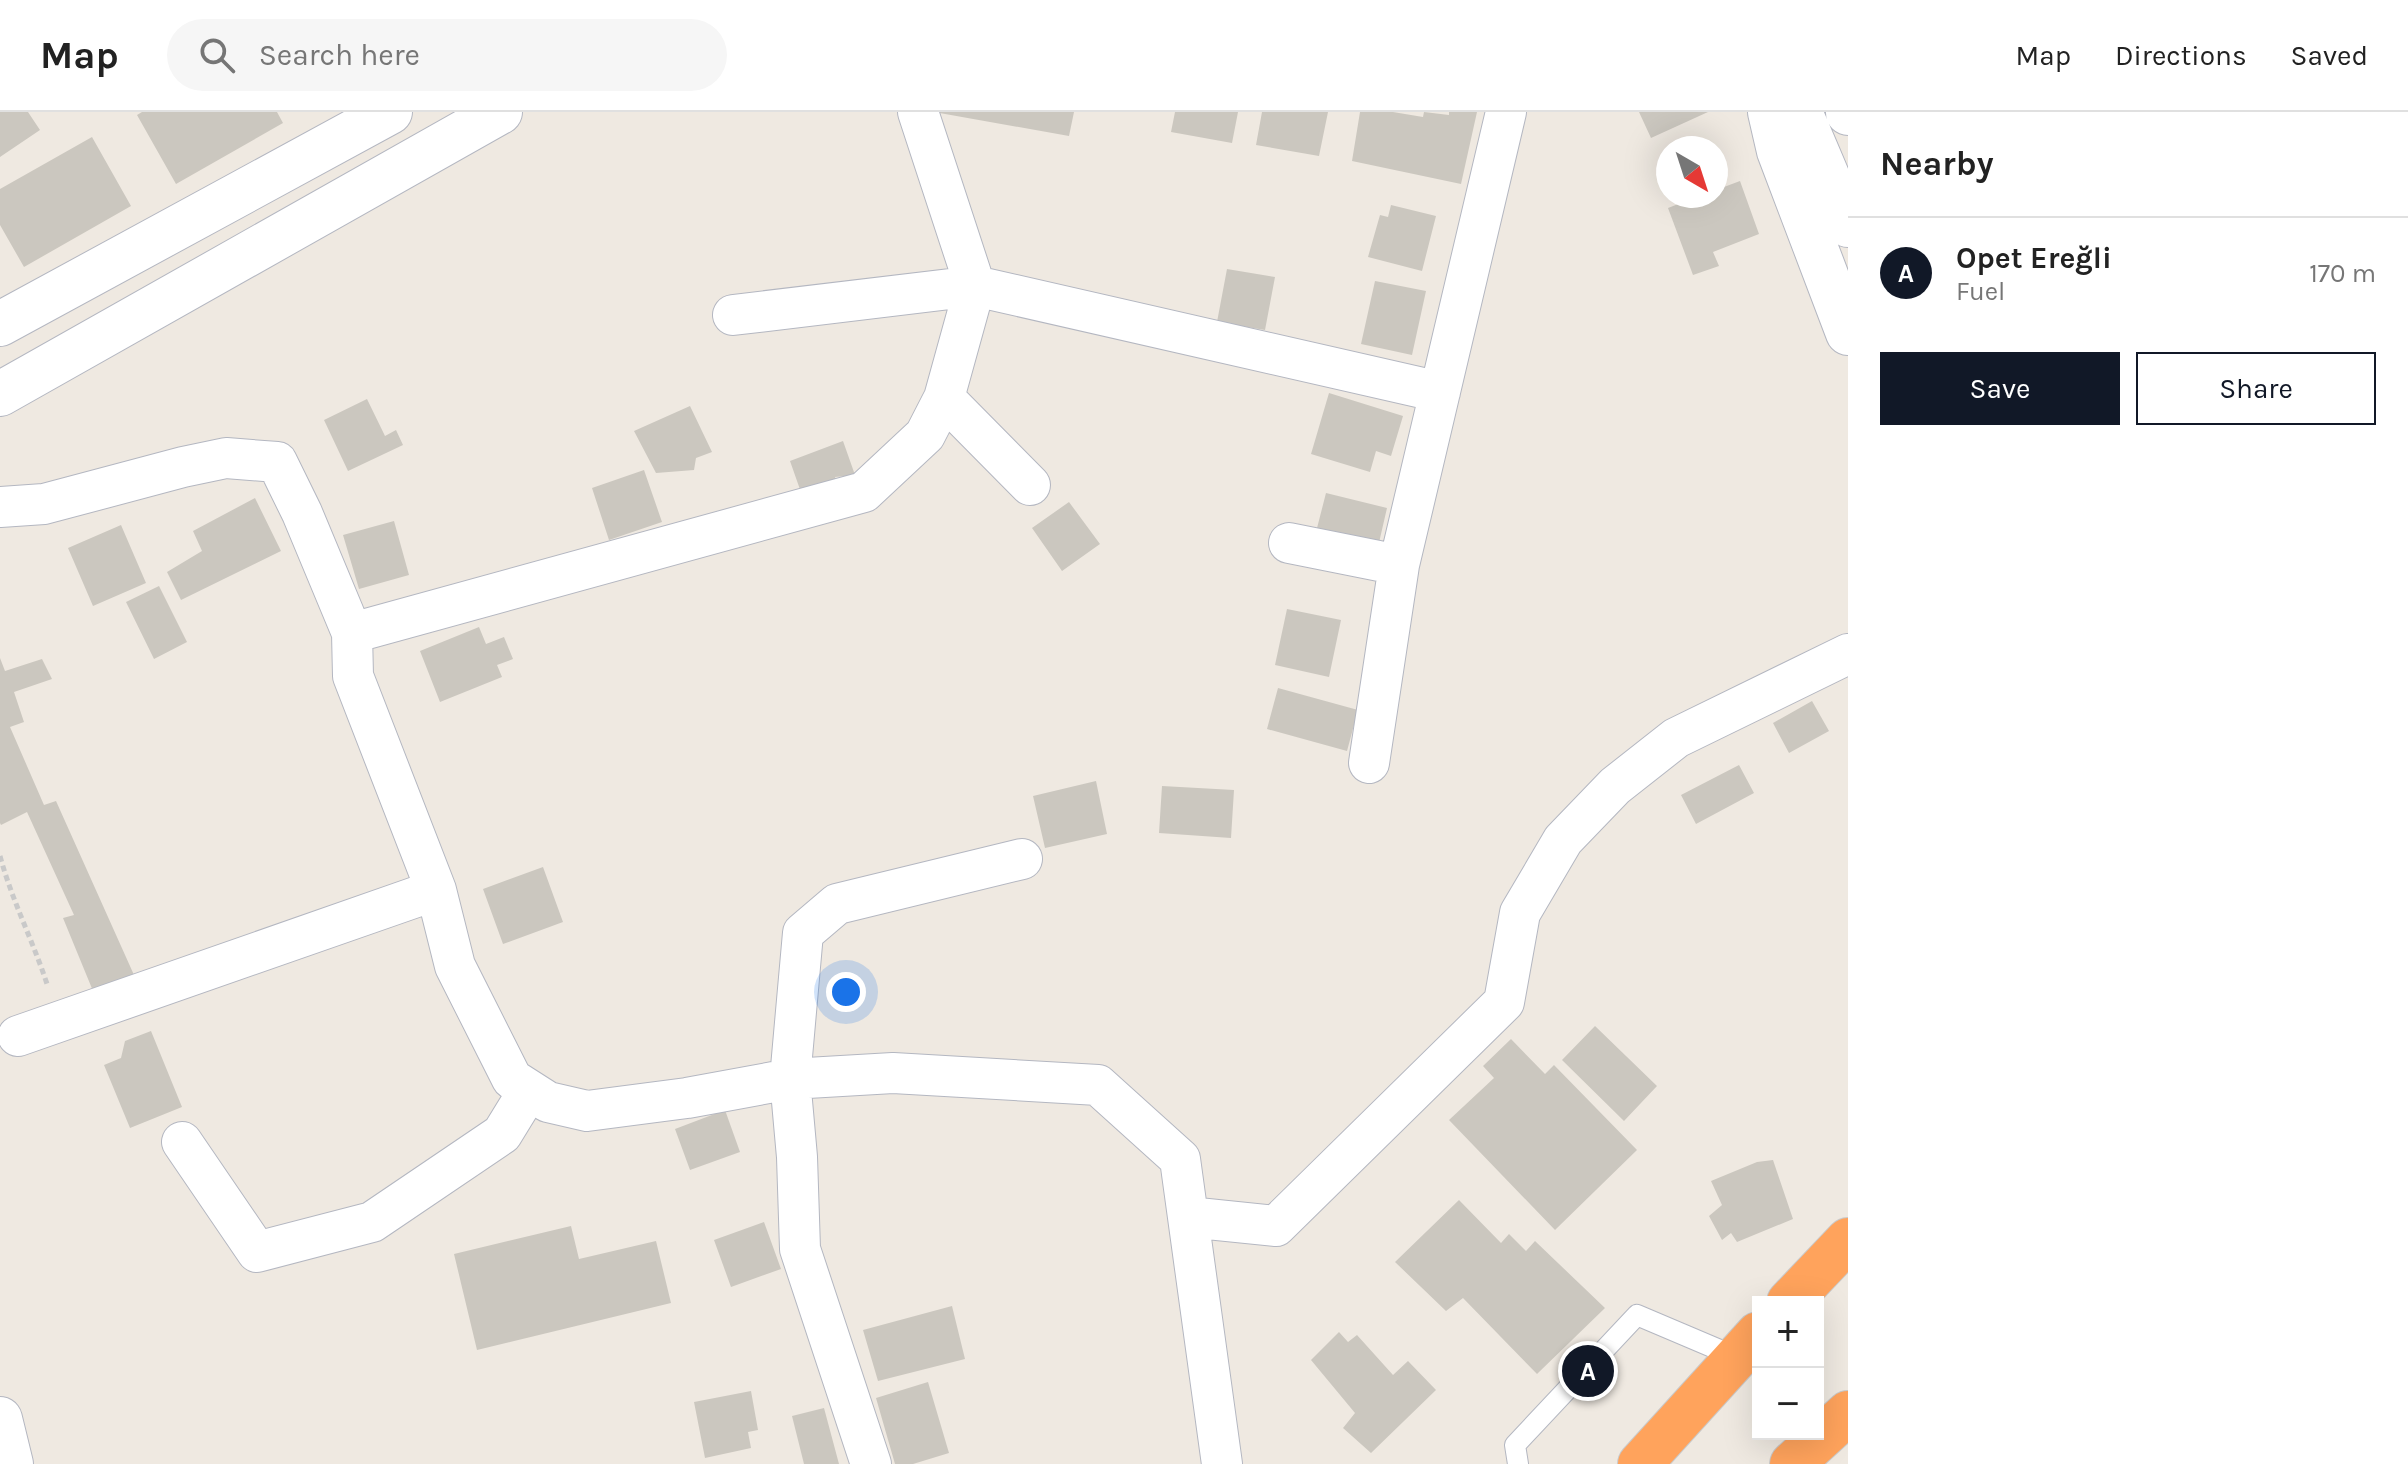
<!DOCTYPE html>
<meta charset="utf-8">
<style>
body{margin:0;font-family:Karla,sans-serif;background:#f6f6f6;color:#222}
.controls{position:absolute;right:24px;bottom:24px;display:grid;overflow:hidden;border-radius:0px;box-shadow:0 8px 32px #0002}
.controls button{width:72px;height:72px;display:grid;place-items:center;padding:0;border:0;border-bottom:2px solid #e0e0e0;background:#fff;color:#222;font:40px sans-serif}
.compass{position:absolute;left:1656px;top:24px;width:72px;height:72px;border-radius:50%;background:#fff;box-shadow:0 8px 32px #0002;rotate:141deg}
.you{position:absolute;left:846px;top:880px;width:28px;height:28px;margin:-20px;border:6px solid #fff;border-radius:50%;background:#1a73e8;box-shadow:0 0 0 12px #1a73e833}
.badge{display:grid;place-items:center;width:52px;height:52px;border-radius:50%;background:#111827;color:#fff;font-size:26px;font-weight:700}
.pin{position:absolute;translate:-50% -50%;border:4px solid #fff;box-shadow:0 2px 8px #0006}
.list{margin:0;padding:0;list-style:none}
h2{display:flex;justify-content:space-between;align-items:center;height:104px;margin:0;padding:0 32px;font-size:34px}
h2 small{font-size:26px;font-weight:400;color:#767676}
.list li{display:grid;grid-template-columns:52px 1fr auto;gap:24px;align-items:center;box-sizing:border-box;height:112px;padding:0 32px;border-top:2px solid #e0e0e0}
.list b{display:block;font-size:30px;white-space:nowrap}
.list p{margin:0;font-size:26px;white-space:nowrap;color:#767676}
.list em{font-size:26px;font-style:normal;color:#767676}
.actions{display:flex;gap:16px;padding:24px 32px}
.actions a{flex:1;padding:18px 0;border:2px solid #111827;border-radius:0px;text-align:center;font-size:28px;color:#111827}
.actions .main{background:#111827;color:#fff}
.icon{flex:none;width:44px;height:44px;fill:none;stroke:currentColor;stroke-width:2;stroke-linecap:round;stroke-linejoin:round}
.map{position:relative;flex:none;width:1848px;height:1352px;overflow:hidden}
header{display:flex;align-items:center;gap:48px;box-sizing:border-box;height:112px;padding:0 40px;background:#fff;border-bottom:2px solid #e0e0e0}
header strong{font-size:38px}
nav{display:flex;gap:44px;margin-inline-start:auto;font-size:28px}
.search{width:560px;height:72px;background:#f6f6f6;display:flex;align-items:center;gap:20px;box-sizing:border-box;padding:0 28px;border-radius:44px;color:#767676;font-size:30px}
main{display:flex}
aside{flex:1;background:#fff}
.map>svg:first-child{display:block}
.building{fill:#cbc7bf}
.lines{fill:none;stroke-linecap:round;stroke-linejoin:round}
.lane-casing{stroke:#b4b7c1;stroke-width:22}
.street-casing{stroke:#b4b7c1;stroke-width:42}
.secondary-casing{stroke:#b4b7c1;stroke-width:46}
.highway-casing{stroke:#c9c9c9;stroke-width:46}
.path{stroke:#c9c9c9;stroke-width:5;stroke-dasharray:6 4;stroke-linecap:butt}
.lane{stroke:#fff;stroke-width:20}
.street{stroke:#fff;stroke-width:40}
.secondary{stroke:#fff;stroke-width:44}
.highway{stroke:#ffa35c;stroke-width:44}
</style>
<header>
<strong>Map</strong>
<div class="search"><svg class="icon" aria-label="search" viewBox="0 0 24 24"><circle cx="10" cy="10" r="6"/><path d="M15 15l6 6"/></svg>Search here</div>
<nav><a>Map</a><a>Directions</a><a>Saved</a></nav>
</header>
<main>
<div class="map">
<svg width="1848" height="1352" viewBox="0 0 1848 1352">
<rect width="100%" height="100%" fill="#efe9e1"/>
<path class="building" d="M0,0H28L40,18L0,45Z
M142,0H277L283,11L176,72L137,3Z
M934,0H1074L1069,24Z
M1175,0H1238L1232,31L1171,20Z
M1262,0H1328L1319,44L1256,33Z
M1360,0H1393L1423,5L1424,0L1449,3V0H1477L1461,72L1352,49Z
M1639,0H1708L1651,26Z
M92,25L131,94L24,155L0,113V77Z
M1740,69L1759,122L1713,140L1719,154L1693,163L1668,96L1699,84H1716V78Z
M1391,93L1436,104L1422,159L1368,145L1380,103L1388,105Z
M1227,157L1275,165L1265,218L1217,210Z
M1375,169L1426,179L1412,243L1361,232Z
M1329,281L1403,304L1391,344L1376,339L1370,360L1311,342Z
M367,287L385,324L396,318L403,333L348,359L324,308Z
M690,294L712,340L696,346L694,358L656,361L634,319Z
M843,329L855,363L835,365L838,373L803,386L790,349Z
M644,358L662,410L609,428L592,376Z
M1326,381L1387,396L1378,435L1316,420Z
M255,386L281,439L181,488L167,460L202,439L193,419Z
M1069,390L1100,432L1062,459L1032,416Z
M394,409L409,463L359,477L343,423Z
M121,413L146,471L93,494L68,436Z
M159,474L187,530L154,547L126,490Z
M1287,497L1341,508L1329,565L1275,553Z
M479,515L486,532L504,525L513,547L497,553L502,565L440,590L420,539Z
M0,546L5,559L42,547L52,567L14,580L24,610L10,615L44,693L56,689L134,863L93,879L63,806L74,803L27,700L1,713L0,711Z
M1278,576L1358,598L1347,639L1267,617Z
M1812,589L1829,619L1789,641L1773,611Z
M1739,653L1754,681L1696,712L1681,683Z
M1096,669L1107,722L1045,736L1033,684Z
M1162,674L1234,678L1231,726L1159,721Z
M543,755L563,810L503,832L483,777Z
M1595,914L1657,974L1624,1009L1562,948Z
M151,919L182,995L130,1016L104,953L121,946L125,929Z
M1511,927L1545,962L1554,953L1637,1038L1555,1118L1449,1008L1494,966L1483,954Z
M725,998L740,1040L690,1058L675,1017Z
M1773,1048L1793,1107L1737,1130L1731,1121L1722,1128L1709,1104L1722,1093L1711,1069L1757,1050Z
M1459,1088L1501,1131L1509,1122L1526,1139L1535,1129L1605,1196L1537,1262L1463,1186L1446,1199L1395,1150Z
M764,1110L781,1157L731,1175L714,1128Z
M571,1114L579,1147L656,1129L671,1191L477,1238L454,1142Z
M952,1194L965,1247L878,1269L863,1218Z
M1339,1220L1348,1230L1357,1223L1393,1263L1408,1249L1436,1278L1371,1341L1343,1316L1355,1301L1311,1248Z
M928,1270L949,1341L913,1352H895L876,1286Z
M751,1279L758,1318L748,1320L751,1336L705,1346L694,1290Z
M824,1296L839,1352H804L792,1304Z"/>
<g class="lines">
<g class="lane-casing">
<path id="lane" d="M1518,1352L1515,1333L1637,1203L1736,1245"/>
</g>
<g class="street-casing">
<path id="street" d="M733,203L975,174L1440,280
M944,286L1030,373
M0,395L44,392L183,355L226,346L277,350L302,401L352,521L353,564L436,778L455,854L512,967L548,990L587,999L687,986L790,967L797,1045L800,1137L871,1352
M1289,431L1399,453
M352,521L864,380L925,323L944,286L975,174L918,0
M1369,651L1399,453L1506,0
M1022,747L837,792L803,821L790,967L893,961L1098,973L1180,1047L1222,1352
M18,924L436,778
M182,1030L257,1140L372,1110L502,1022L529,978
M1188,1105L1276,1114L1504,890L1520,801L1563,728L1615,674L1676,626L1848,542"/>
</g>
<g class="secondary-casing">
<path id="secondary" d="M1770,0L1779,39L1848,221
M1800,0L1848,113
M1848,0V1
M0,212L390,0
M0,282L500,0
M0,1307L11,1352"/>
</g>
<g class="highway-casing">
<path id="highway" d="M1789,1190L1848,1128
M1640,1352L1758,1222
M1792,1352L1848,1301"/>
</g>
<path class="path" d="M0,744C12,789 34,831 48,875"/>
<use href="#lane" class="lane"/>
<use href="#street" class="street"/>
<use href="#secondary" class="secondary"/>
<use href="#highway" class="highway"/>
</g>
</svg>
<div class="controls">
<button>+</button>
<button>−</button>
</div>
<svg class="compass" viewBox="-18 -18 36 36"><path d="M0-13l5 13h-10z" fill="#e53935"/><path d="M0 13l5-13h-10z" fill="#767676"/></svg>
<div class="you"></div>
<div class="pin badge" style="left:1588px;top:1259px">A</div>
</div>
<aside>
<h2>Nearby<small></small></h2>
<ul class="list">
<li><span class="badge">A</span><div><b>Opet Ereğli</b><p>Fuel</p></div><em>170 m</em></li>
</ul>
<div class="actions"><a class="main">Save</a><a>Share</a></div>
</aside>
</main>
